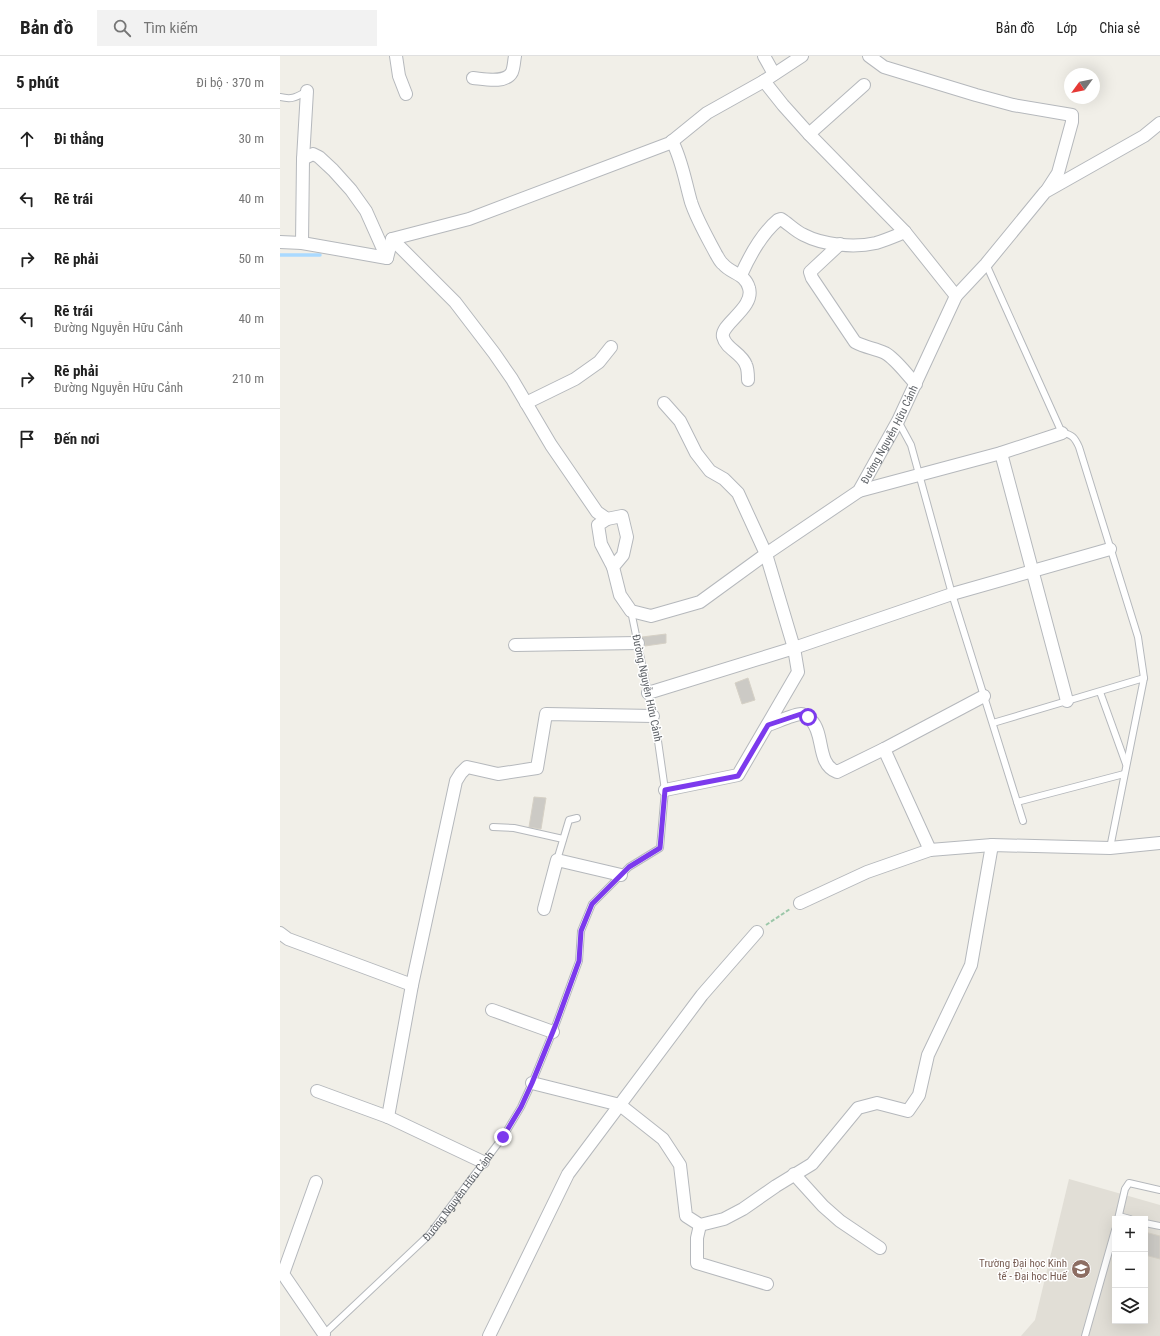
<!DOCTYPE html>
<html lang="vi">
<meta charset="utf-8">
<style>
body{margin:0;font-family:"Roboto Condensed",sans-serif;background:#f2f2f2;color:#222}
.controls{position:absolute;right:12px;bottom:12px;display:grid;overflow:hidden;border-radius:0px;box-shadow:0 4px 16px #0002}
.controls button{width:36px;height:36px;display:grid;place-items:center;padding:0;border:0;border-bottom:1px solid #e0e0e0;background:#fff;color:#222;font:20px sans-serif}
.compass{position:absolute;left:784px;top:12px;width:36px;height:36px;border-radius:50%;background:#fff;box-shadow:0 4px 16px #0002;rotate:237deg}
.stop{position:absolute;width:12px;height:12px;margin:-9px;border:3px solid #7c3aed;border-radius:50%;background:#fff}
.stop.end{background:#7c3aed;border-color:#fff;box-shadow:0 1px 4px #0008}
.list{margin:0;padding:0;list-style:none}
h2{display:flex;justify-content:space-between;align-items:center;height:52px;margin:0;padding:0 16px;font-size:17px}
h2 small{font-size:13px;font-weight:400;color:#767676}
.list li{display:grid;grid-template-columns:26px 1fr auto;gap:12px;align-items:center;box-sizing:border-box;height:60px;padding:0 16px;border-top:1px solid #e0e0e0}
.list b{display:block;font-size:15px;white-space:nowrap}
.list p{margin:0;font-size:13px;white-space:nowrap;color:#767676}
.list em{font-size:13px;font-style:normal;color:#767676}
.icon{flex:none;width:22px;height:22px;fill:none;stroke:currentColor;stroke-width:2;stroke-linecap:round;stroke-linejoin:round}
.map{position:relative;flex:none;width:880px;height:1280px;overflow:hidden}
header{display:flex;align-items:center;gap:24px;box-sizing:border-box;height:56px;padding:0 20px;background:#fff;border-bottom:1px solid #e0e0e0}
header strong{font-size:19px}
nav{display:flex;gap:22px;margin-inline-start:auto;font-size:14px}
.search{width:280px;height:36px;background:#f2f2f2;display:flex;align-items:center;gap:10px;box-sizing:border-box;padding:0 14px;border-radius:0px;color:#767676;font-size:15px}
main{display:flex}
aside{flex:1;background:#fff}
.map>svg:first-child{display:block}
.education{fill:#e1ded6;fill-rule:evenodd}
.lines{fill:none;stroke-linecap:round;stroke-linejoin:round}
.stream{stroke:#aadaff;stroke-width:3.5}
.building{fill:#cccac5;stroke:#d6d1c6}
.service-casing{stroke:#b5b8bc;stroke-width:8}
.minor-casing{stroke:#b5b8bc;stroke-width:14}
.path{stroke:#9cc7a9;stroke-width:2;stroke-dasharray:4 2;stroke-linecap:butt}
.service{stroke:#fff;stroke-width:6}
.minor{stroke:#fff;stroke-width:12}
.route{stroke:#7c3aed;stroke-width:5}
.labels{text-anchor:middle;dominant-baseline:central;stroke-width:3;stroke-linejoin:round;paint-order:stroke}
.street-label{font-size:11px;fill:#5f6368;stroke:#fff}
.education-label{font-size:11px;fill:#785e54;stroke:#fff;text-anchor:end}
</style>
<header>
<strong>Bản đồ</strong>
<div class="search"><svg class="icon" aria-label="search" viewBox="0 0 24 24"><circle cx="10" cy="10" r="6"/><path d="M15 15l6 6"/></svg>Tìm kiếm</div>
<nav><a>Bản đồ</a><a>Lớp</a><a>Chia sẻ</a></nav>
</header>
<main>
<aside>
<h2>5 phút<small>Đi bộ · 370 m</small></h2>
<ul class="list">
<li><svg class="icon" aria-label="ahead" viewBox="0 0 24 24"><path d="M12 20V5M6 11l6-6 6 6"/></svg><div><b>Đi thẳng</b></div><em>30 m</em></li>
<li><svg class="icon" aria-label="left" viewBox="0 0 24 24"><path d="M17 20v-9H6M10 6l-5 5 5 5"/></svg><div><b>Rẽ trái</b></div><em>40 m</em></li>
<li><svg class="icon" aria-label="right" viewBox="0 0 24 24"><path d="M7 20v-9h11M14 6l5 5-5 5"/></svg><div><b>Rẽ phải</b></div><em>50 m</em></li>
<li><svg class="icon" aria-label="left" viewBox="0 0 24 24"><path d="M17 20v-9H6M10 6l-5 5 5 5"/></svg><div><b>Rẽ trái</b><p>Đường Nguyễn Hữu Cảnh</p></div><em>40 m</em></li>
<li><svg class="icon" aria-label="right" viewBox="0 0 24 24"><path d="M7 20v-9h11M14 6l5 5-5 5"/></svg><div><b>Rẽ phải</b><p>Đường Nguyễn Hữu Cảnh</p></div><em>210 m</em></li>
<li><svg class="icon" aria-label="arrive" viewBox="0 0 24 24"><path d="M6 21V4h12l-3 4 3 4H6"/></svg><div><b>Đến nơi</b></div></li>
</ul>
</aside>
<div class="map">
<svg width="880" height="1280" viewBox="0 0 880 1280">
<rect width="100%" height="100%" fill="#f1efe8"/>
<path class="education" d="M789,1123L880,1149V1280H741L755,1264ZM835,1163H865V1265H835Z"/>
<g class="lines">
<path class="stream" d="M0,199H40"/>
</g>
<path class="building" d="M386,578V587L365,590V586L362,581Z
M468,622L475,644L462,648L455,627Z
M254,741L266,742L261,773L249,771Z
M865,1176L880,1180V1203L865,1199Z"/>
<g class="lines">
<g class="service-casing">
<g id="service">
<path d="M0,41C13,44 16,41 27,35"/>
<path d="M706,208L782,377C792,378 795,382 799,391L858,581L864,622L830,792"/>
<path d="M618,365L631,389L672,538L743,765"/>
<path d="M820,636L846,708"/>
<path d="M713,667L864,622"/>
<path d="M737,746L844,718"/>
<path d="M213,771L234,772L283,783"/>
<path d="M277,804L289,764L297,762"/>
<path d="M839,1160L850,1163"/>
<path d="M838,1163L845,1133L849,1127L880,1134"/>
<path d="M865,1167L880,1170"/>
<path id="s1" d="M44,1278L149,1179L223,1081L241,1051L252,1027L276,968L299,905L301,875L312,848L349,811L380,792L385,734L378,685L351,555"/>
<path d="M805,1280L835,1174"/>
</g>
</g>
<g class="minor-casing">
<g id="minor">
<path d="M116,0L119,20L126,38"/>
<path d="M484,0L494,18"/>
<path d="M589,0L604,11L696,39L733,49L792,59V66L778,117L767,134"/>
<path d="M193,22C204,23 226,28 232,16C234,11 234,5 235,0"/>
<path d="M484,25L503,49L529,78L625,176L676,240"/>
<path d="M529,78L584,29"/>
<path d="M392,85C402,104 405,125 411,146C417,164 427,181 436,198C438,201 440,206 443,208C451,218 465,217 469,232C475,252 440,268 443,281C446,293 462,297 466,309C468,313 468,319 468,324"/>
<path d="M23,103L27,35"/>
<path id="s2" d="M112,183L175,246L214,297L232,323L271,389L317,456L327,463L342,460L347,481L343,499L333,511L340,539L351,555L371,560L420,546L486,498L579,435L618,365L676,240L706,208L765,136L864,80L880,67"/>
<path d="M0,186L22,187L107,202L112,183L189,163L390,87L427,57L484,25L522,0"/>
<path d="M22,187L23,103L33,98L39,101L53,114L71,134L86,155L107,202"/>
<path d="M560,188L530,216L532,222L575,286C586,292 595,292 605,297C616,303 627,319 636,328"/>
<path d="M461,219C470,199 481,178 498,164L501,163C509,168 515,175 524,179C543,189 574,192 596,187C606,184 615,180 625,176"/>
<path d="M246,347L295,323L319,306L331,291"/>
<path d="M384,347L400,365L416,397L430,415L444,423L458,437L486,498L514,592L518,616L458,719L385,734"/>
<path d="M721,397L787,645"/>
<path d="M579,435L721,397L782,377"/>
<path d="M327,463L318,469L321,488L333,511"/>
<path d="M235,589L358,587"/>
<path d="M368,637L514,592L672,538L830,493"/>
<path d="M488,669C495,667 514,658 521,658C525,658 529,662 531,664C545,678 536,708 557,716L604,693L704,640"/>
<path d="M604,693L650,794"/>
<path d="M520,847L587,816L650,794L712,789L830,792L880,787"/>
<path d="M264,853L277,804L341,819"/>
<path d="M0,877L8,883L132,929"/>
<path d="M212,954L273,976"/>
<path d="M252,1027L340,1049L383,1083L400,1109L406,1160L420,1169L444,1163L463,1153L496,1130L532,1108L578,1052L597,1047L628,1055L639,1039L648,999L691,909L712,789"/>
<path d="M37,1035L108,1061L203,1106"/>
<path d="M108,1061L132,929L176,725L181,717L187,711L218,718L257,712L266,658L373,660"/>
<path d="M514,1118L543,1150L560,1165L600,1192"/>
<path d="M36,1126L3,1218L44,1278"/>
<path d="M420,1169L417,1182V1207L487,1228"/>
<path d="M209,1280L288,1118L422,939L477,876"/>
</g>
</g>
<path class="path" d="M486,869L510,853"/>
<use href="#service" class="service"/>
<use href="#minor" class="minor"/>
</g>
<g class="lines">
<path class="route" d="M223,1081L241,1051L252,1027L276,968L299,905L301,875L312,848L349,811L380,792L385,734L458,720L488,669L521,658L528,661"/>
</g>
<defs>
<g id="university-disc" transform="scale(1)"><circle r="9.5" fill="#8d6e63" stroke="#fff"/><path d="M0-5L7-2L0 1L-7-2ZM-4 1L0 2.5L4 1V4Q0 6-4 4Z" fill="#fff"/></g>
</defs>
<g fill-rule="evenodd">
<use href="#university-disc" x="801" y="1213"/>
</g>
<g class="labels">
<g class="street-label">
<text stroke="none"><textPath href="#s2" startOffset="804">Đường Nguyễn Hữu Cảnh</textPath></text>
<text transform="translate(367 632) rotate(78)">Đường Nguyễn Hữu Cảnh</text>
<text stroke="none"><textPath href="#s1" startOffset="193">Đường Nguyễn Hữu Cảnh</textPath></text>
</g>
<g class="education-label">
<text x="787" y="1207">Trường Đại học Kinh<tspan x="787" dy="13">tế - Đại học Huế</tspan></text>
</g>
</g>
</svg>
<div class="controls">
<button>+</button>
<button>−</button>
<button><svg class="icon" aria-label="layers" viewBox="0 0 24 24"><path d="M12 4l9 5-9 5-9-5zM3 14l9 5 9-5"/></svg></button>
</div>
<svg class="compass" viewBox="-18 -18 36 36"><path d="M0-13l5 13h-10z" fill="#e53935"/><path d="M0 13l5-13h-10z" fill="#767676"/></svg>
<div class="stop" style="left:528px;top:661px"></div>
<div class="stop end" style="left:223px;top:1081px"></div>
</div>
</main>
